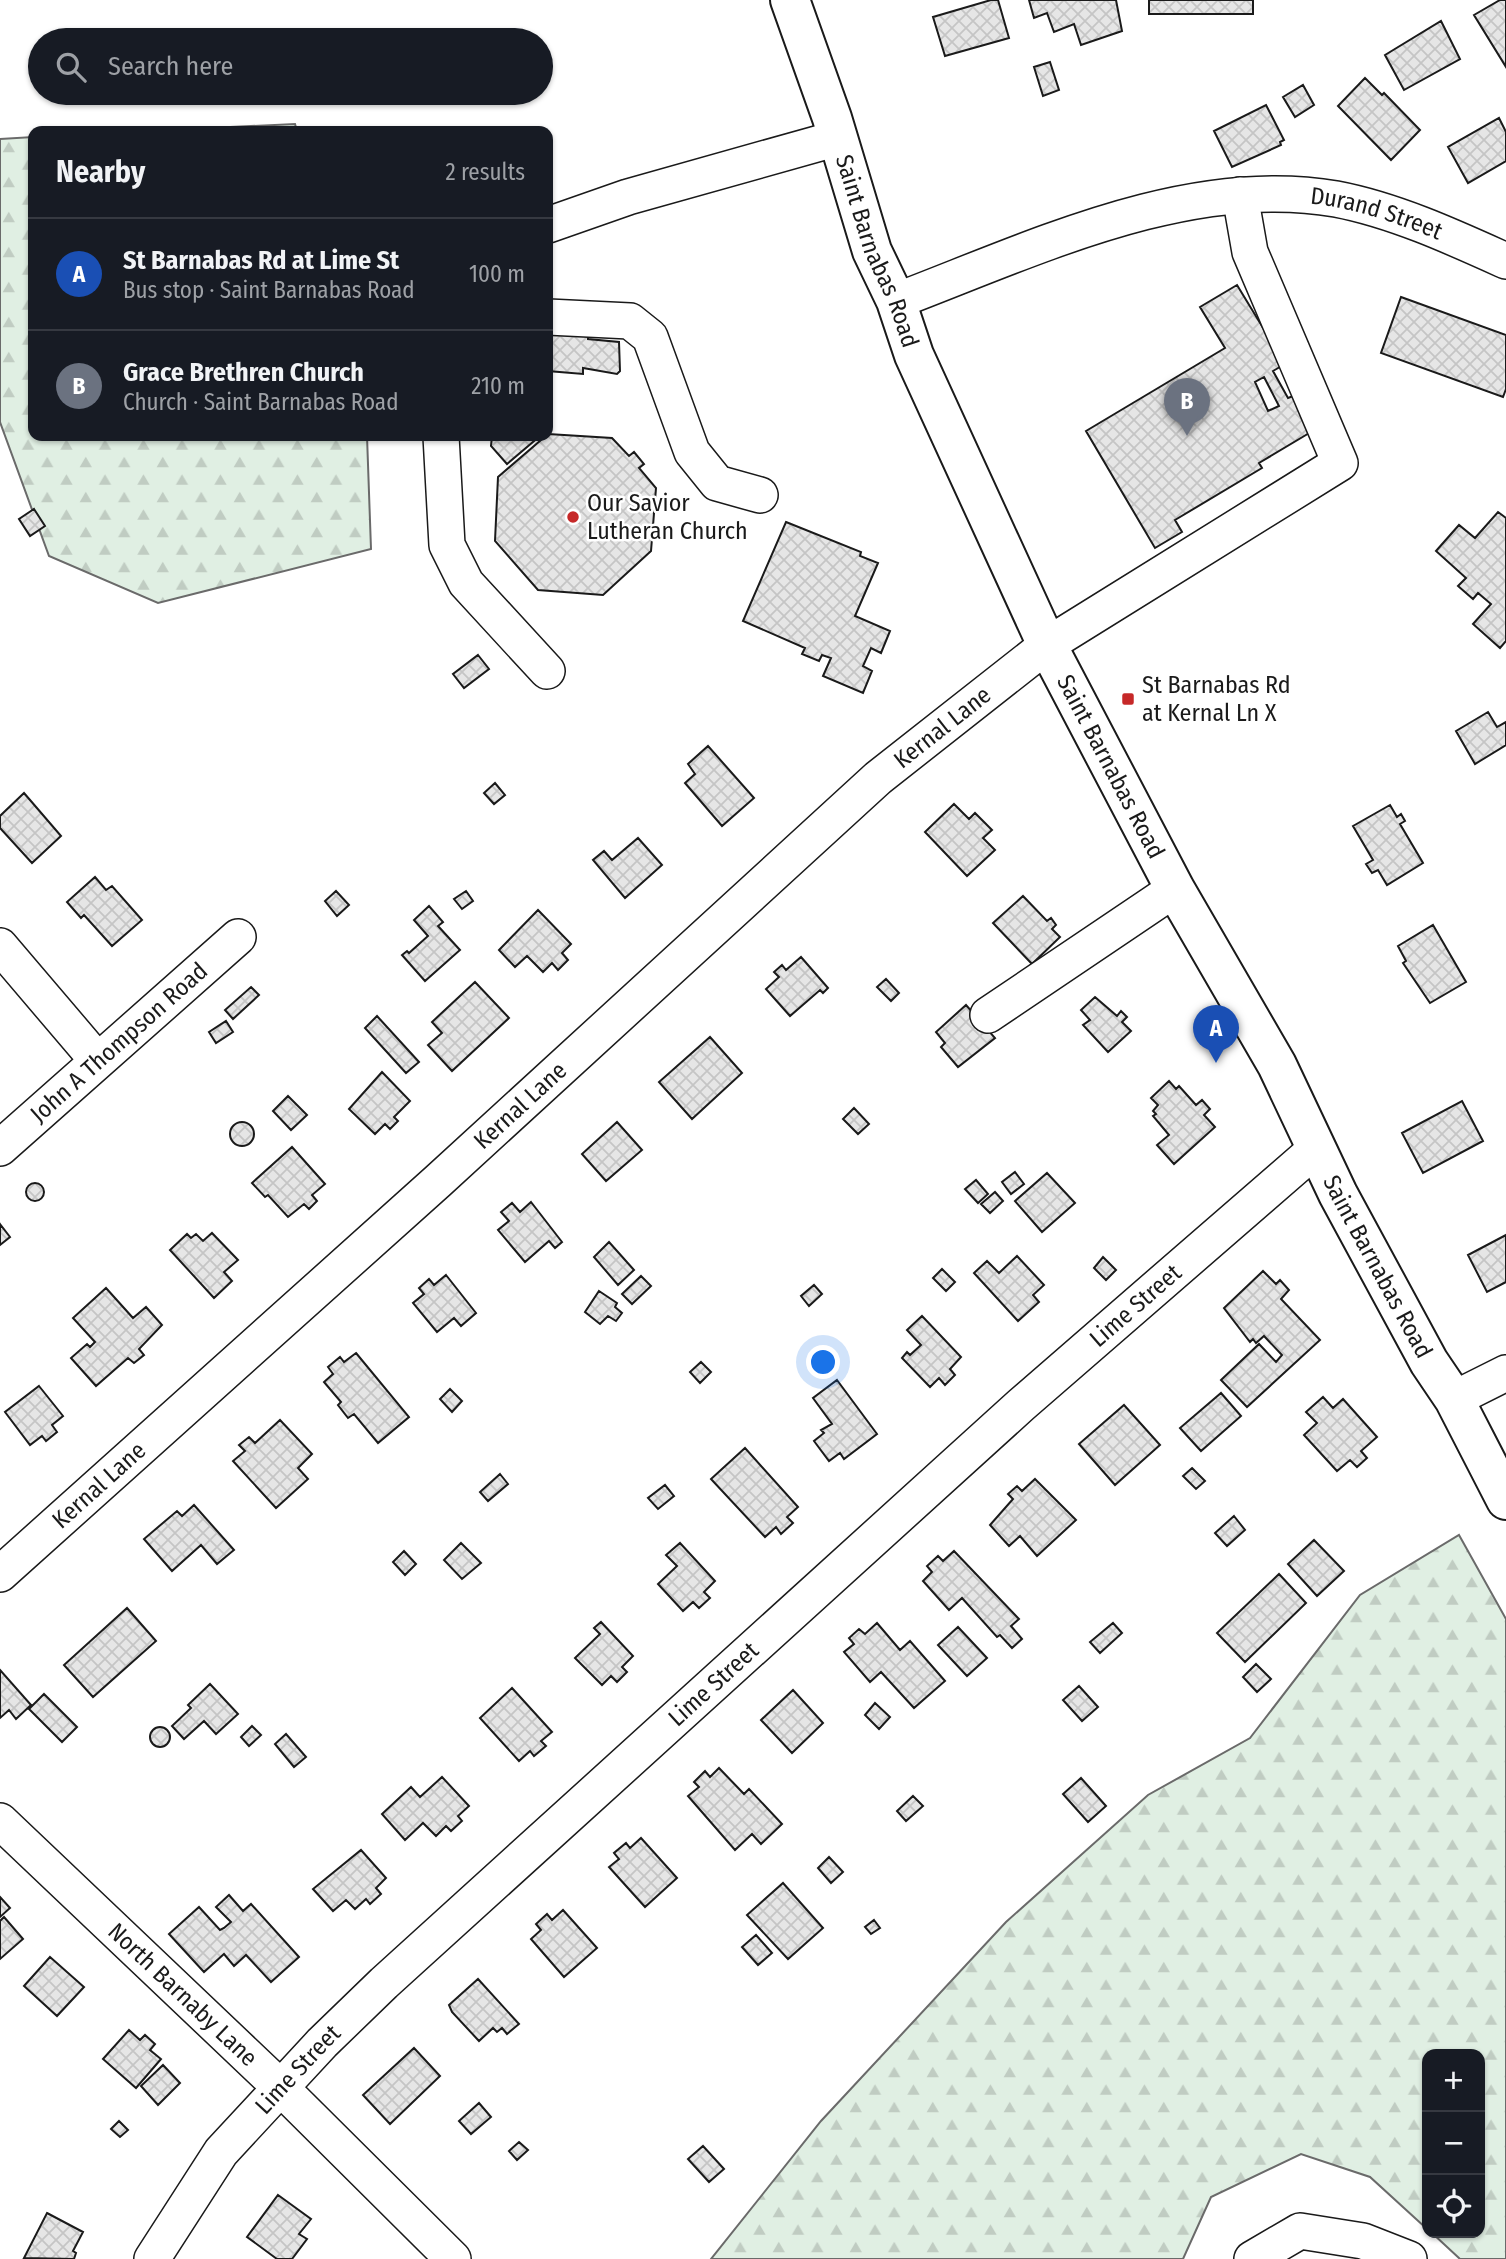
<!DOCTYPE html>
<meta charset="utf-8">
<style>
body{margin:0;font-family:"Fira Sans Condensed",sans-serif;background:#20242c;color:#f1f3f6}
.controls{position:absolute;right:21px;bottom:21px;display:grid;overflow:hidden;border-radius:14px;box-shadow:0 2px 5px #0004}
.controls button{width:63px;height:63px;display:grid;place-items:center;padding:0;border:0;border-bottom:2px solid #363941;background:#171b24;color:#f1f3f6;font:35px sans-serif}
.you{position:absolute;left:824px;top:1363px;width:24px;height:24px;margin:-18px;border:5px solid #fff;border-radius:50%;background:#1a73e8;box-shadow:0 0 0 10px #1a73e833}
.badge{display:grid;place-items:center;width:46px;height:46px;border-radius:50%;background:#db2777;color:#fff;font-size:23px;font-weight:700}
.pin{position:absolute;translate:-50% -58px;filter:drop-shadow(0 2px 4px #0008)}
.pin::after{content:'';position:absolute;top:37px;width:24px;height:21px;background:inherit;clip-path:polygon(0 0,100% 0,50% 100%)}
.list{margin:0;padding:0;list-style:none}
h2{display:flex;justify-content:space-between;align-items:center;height:91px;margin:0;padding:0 28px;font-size:30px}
h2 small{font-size:23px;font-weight:400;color:#9ea1a6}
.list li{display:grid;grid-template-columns:46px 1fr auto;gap:21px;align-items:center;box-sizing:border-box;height:112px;padding:0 28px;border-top:2px solid #363941}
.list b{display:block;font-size:26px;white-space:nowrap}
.list p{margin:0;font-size:23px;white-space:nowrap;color:#9ea1a6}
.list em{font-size:23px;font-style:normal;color:#9ea1a6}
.icon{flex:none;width:38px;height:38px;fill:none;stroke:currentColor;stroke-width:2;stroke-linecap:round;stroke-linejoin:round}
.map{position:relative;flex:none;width:1506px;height:2259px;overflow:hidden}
.search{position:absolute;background:#171b24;box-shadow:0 2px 5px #0004;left:28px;top:28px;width:525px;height:77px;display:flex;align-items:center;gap:18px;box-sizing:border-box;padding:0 24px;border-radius:38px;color:#9ea1a6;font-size:26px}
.panel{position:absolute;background:#171b24;box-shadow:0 2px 5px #0004;left:28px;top:126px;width:525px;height:315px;border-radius:14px}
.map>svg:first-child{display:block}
.forest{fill:url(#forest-firs);stroke:#6a6a6a;stroke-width:2}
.building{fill:url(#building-cross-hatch);stroke:#1a1a1a;stroke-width:2;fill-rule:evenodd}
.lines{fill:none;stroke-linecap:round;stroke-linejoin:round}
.minor-casing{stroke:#1a1a1a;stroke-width:38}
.major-casing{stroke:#1a1a1a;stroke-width:42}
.minor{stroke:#fff;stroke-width:35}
.major{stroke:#fff;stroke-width:38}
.poi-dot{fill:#c62828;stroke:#fff;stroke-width:2.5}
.labels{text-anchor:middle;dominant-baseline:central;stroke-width:5;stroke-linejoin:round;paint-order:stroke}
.street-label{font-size:24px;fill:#1a1a1a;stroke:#fff}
.poi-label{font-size:24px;fill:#1a1a1a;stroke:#fff;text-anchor:start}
</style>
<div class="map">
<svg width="1506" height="2259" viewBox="0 0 1506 2259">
<defs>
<pattern id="forest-firs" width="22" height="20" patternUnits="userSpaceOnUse" patternTransform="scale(1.75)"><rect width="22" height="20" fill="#e0efe3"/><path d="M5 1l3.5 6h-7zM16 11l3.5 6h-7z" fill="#c0ccc2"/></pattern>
<pattern id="building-cross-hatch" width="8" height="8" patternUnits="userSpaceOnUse" patternTransform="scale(1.75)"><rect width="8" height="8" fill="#e6e6e6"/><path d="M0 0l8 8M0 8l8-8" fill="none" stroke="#c5c5c5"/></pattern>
</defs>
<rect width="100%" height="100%" fill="#fff"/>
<path class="forest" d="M295,124L297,131H147Z
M33,137V436H367L371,549L158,603L49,556L0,422V139Z
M1459,1535L1506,1619V2259H1460L1432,2233H1480V2054H1427V2229L1370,2177L1301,2154L1211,2197L1183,2259H711L821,2121L1006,1922L1148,1795L1250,1738L1360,1595Z"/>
<path class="building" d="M991,0H998L1009,38L945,56L933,17Z
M1029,0H1116L1122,31L1081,45L1074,24L1054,32L1047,13L1034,18Z
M1149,0H1253V14H1149Z
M1500,0H1506V67L1474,15Z
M1441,21L1460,59L1404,90L1385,55Z
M1050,62L1059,90L1043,96L1034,67Z
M1365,78L1382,95L1384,93L1420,130L1391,160L1338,106Z
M1303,85L1314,105L1295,117L1283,97Z
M1266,105L1284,140L1280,142L1281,145L1232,167L1214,131Z
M1499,118L1506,132V161L1468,183L1448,147Z
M1237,285L1285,364L1273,371L1288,398L1296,395L1316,429L1259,463L1262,468L1175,520L1182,532L1155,548L1086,431L1225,348L1200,307ZM1264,377L1279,406L1268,411L1255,382Z
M1401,297L1506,335V389L1503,397L1381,353Z
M548,331L588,334V339L619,342L620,371L617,374L583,368V374L548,371Z
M548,434L612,438L629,456L634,452L644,464L639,468L656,488L651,551L603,595L538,590L495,541L498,477Z
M492,436H540L507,464L491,446Z
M34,509L45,526L30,536L19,519Z
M1498,512L1506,518V641L1500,648L1473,624L1491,604L1478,593L1473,599L1458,586L1466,578L1436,551L1459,525L1475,538Z
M786,522L861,552L860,556L878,563L855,616L890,631L881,653L871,648L863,666L872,671L863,693L823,676L831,658L822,655L819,661L802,654L805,648L743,621Z
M478,655L489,669L464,688L453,674Z
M1488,712L1497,727L1506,722V745L1475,764L1456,731Z
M708,746L754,798L722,826L685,783L695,774L688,764Z
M495,783L505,795L494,804L484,793Z
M24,793L61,836L32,863L0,828V816Z
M954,804L969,819L975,813L992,830L983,838L995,850L967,876L925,832Z
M1390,805L1397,817L1401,814L1405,821L1400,824L1423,863L1387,885L1378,870L1372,873L1366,864L1373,860L1353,826Z
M638,838L662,865L625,898L593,860L604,851L612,860Z
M95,877L106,890L112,886L142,920L112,946L84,915L81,918L67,902Z
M336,891L349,905L337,916L325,901Z
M466,891L473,901L462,909L454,899Z
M1023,896L1047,921L1051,918L1056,925L1052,929L1060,937L1032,964L993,923Z
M429,906L443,922L438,926L460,950L425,981L402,955L407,951L409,953L428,936L414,920Z
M538,910L571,944L562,953L568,960L558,970L552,963L543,972L527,956L515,967L499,950Z
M1433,925L1466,982L1430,1003L1403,963L1406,961L1398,946Z
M801,957L828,988L823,993L820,990L790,1016L766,989L779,977L774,972L782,965L786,970Z
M886,979L899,993L891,1001L877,987Z
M475,982L509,1018L452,1071L428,1045L442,1033L432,1022Z
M251,987L259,995L233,1019L225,1010Z
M1095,997L1117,1016L1121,1011L1127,1017L1122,1022L1131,1031L1108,1052L1083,1025L1090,1020L1081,1010Z
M966,1005L995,1038L958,1067L941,1047L945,1043L936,1032Z
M377,1016L419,1062L406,1073L365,1028Z
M226,1021L233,1032L216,1043L209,1032Z
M710,1037L742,1073L692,1119L659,1082Z
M382,1072L410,1101L394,1117L398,1121L390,1129L385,1124L375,1134L349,1109Z
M1169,1081L1176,1089L1179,1086L1196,1105L1202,1100L1210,1109L1204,1115L1215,1127L1174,1164L1157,1145L1169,1135L1153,1116L1156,1114L1153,1111L1158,1105L1151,1098Z
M288,1096L307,1115L291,1130L273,1111Z
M1462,1101L1483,1141L1423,1173L1402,1133Z
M854,1108L869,1124L858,1134L843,1119Z
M617,1122L642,1150L606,1181L582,1154Z
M230 1134a12 12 0 1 1 24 0a12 12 0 1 1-24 0Z
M292,1147L325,1184L312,1195L317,1201L309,1209L304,1204L288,1217L268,1195L265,1197L252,1183Z
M1015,1172L1024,1184L1011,1194L1002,1182Z
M1047,1173L1075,1203L1042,1232L1015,1201Z
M976,1180L988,1194L978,1203L965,1189Z
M26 1192a9 9 0 1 1 18 0a9 9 0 1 1-18 0Z
M995,1192L1003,1201L990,1213L981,1204Z
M531,1202L562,1242L555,1248L549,1241L525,1262L498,1230L509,1221L501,1212L512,1203L520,1212Z
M0,1224L10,1237L0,1245Z
M212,1233L238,1260L224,1272L232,1281L214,1298L170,1250L187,1234L191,1238L196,1234L203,1241Z
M1506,1235V1282L1487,1292L1468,1255Z
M609,1242L634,1270L618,1285L594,1257Z
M1017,1256L1044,1285L1033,1295L1039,1302L1018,1321L974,1273L987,1261L999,1273Z
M1103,1257L1116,1270L1106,1280L1094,1268Z
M942,1269L955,1282L946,1291L933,1278Z
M1263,1271L1276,1284L1280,1280L1289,1290L1281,1299L1320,1340L1247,1407L1221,1380L1259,1344L1276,1362L1282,1355L1264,1336L1256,1343L1253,1339L1250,1342L1224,1308Z
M446,1275L476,1313L461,1326L454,1318L437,1332L413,1303L424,1294L419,1288L429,1279L434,1285Z
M641,1276L651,1286L632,1304L622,1294Z
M814,1285L822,1294L809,1306L801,1296Z
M106,1288L133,1318L146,1307L162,1325L139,1349L144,1355L134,1363L128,1358L96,1386L71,1358L87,1344L90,1347L95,1342L73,1318Z
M599,1291L617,1303L615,1307L622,1313L616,1321L608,1316L600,1324L585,1312Z
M922,1316L961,1357L950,1369L955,1375L945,1385L939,1378L930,1387L902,1358L907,1352L910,1355L921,1345L907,1330Z
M356,1353L409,1417L378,1443L354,1414L348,1418L338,1405L341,1402L324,1382L333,1374L328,1367L340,1357L344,1362Z
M701,1362L711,1372L700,1383L690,1372Z
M837,1380L877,1434L844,1459L840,1453L829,1461L814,1441L824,1433L821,1430L832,1424L813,1398Z
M39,1386L63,1416L52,1425L57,1432L46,1441L42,1436L30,1445L5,1412Z
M450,1389L462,1401L452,1412L440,1399Z
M1221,1393L1241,1416L1201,1451L1180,1428Z
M1323,1397L1333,1408L1343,1399L1377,1437L1361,1451L1367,1458L1357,1467L1350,1460L1337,1471L1304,1435L1317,1423L1306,1412Z
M1124,1405L1160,1445L1115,1485L1079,1444Z
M280,1420L312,1454L298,1468L308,1479L276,1508L233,1461L245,1451L239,1445L249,1437L255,1443Z
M745,1448L798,1507L787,1517L793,1523L781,1534L776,1527L765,1537L711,1479Z
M1192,1468L1205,1481L1196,1489L1183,1476Z
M500,1474L508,1484L488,1501L480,1492Z
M1035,1479L1076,1520L1037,1556L1020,1536L1009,1546L990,1525L1013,1499L1008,1494L1017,1486L1022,1491Z
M665,1485L674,1496L658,1509L648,1498Z
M194,1505L234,1550L217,1564L201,1545L172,1571L144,1539L177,1511L182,1516Z
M1234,1516L1245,1530L1227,1546L1215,1533Z
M1314,1540L1344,1571L1317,1596L1288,1564Z
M461,1543L481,1563L462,1579L444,1560Z
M680,1543L715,1581L704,1592L710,1598L699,1608L693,1602L683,1611L658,1584L677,1566L666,1555Z
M404,1551L416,1564L405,1575L393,1562Z
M954,1551L1019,1619L1011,1626L1022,1639L1012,1648L1000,1635L997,1637L962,1598L949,1610L923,1581L932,1572L927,1566L938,1556L943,1561Z
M1279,1574L1306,1603L1245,1662L1217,1633Z
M127,1608L156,1641L93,1697L64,1665Z
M601,1622L633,1656L622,1667L627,1672L617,1682L611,1676L602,1685L575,1658L600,1634L594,1628Z
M877,1623L900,1650L910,1641L945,1681L914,1708L881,1672L870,1682L844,1652L854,1644L849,1638L859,1629L865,1634Z
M1113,1623L1122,1633L1100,1653L1090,1642Z
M958,1627L987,1658L967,1676L938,1645Z
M1256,1664L1271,1679L1257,1692L1243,1677Z
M0,1670L31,1705L16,1719L9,1710L0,1718Z
M210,1684L238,1714L216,1734L204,1721L184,1739L172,1726L191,1708L188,1705Z
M1079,1686L1098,1707L1082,1721L1063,1700Z
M512,1688L552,1732L541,1741L546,1746L534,1756L530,1751L519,1761L480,1718Z
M793,1690L823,1723L792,1753L761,1720Z
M44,1694L77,1727L62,1742L29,1709Z
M875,1703L890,1717L879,1729L865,1715Z
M252,1726L261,1735L249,1746L241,1737Z
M150 1737a10 10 0 1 1 20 0a10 10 0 1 1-20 0Z
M286,1734L306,1757L294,1767L275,1744Z
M719,1768L744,1794L749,1789L782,1824L761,1844L752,1834L735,1850L688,1796L699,1787L694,1782L705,1771L710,1777Z
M442,1777L469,1806L458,1816L462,1821L451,1831L446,1826L436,1836L423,1823L405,1840L382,1814L411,1787L420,1797Z
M1081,1778L1106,1806L1088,1822L1063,1794Z
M913,1796L923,1806L906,1821L897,1811Z
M641,1838L677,1878L645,1907L609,1867L619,1859L614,1853L626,1843L630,1848Z
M361,1850L386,1878L376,1888L381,1894L370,1904L366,1899L355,1909L346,1900L333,1911L313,1889Z
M829,1857L843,1872L831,1883L818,1868Z
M783,1883L823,1928L788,1959L747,1915Z
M229,1895L243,1911L251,1904L299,1957L271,1982L246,1955L234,1966L224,1954L204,1972L169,1934L199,1907L220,1930L224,1928L231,1922L216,1907Z
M0,1897L10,1908L0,1917Z
M563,1910L597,1948L564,1977L531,1939L541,1930L536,1924L547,1914L552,1920Z
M4,1917L23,1939L0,1959V1921Z
M874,1920L880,1928L871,1934L865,1927Z
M756,1935L772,1953L758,1965L742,1947Z
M50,1957L84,1987L57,2016L24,1986Z
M478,1979L519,2024L507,2034L502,2028L497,2032L493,2028L479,2041L452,2012L449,2005Z
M129,2030L140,2040L145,2035L155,2044L150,2050L161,2059L136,2088L103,2059Z
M414,2048L440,2076L390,2124L363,2095Z
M163,2065L180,2083L158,2105L141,2086Z
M479,2103L491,2117L471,2134L459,2121Z
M119,2121L128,2130L120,2137L111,2129Z
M519,2142L528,2150L517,2160L509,2151Z
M703,2146L724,2169L709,2182L688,2159Z
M278,2195L311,2219L299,2234L307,2239L292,2259H277L247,2237Z
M47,2213L83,2232L73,2251L76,2253L74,2259L24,2258Z"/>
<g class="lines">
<g class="minor-casing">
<g id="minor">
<path d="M548,225L628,197L838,138"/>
<path id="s1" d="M896,301C1031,250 1188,173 1336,199C1394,210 1453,237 1506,261"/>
<path d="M548,317L630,321L650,337L692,452L717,483L760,495"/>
<path d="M441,436L447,545L466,583L547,671"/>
<path d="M0,946L97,1060"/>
<path d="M988,1015L1175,889"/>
<path id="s2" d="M0,1148L238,937"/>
<path d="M1454,1399L1506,1373"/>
<path id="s3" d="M0,1574L438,1181L878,778L1047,645L1340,463L1250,252L1240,195"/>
<path id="s4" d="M0,1821L282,2089L453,2259"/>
<path id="s5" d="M152,2259L221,2152L322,2043L384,1983L1021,1405L1317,1148"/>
<path d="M1252,2259L1300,2231L1363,2241L1409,2259"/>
</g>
</g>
<g class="major-casing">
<g id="major">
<path id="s6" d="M790,0L832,118L872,251L896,301L914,355L1047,645L1175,889L1277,1065L1338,1194L1429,1362L1454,1399L1506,1500"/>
</g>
</g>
<use href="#minor" class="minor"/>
<use href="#major" class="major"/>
</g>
<g class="poi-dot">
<circle cx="573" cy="517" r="7"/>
<rect x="1121" y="692" width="14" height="14" rx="3.5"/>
</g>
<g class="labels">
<g class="street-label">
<text stroke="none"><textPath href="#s1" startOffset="500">Durand Street</textPath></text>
<text stroke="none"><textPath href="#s6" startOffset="266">Saint Barnabas Road</textPath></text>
<text stroke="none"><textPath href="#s3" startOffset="1267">Kernal Lane</textPath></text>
<text stroke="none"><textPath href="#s6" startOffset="833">Saint Barnabas Road</textPath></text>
<text stroke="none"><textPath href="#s2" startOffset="159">John A Thompson Road</textPath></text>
<text stroke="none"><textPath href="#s3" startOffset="700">Kernal Lane</textPath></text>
<text stroke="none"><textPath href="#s6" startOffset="1400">Saint Barnabas Road</textPath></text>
<text stroke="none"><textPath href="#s5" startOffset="1374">Lime Street</textPath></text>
<text stroke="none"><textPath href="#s3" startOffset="133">Kernal Lane</textPath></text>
<text stroke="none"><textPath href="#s5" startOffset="807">Lime Street</textPath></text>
<text stroke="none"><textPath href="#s4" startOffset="252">North Barnaby Lane</textPath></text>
<text stroke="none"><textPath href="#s5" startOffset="240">Lime Street</textPath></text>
</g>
<g class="poi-label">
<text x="587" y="503">Our Savior<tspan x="587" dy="28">Lutheran Church</tspan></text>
<text x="1142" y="685">St Barnabas Rd<tspan x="1142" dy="28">at Kernal Ln X</tspan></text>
</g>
</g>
</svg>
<div class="controls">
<button>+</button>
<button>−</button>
<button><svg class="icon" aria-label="locate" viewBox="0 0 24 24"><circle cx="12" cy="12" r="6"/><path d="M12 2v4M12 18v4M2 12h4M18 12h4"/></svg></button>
</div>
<div class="you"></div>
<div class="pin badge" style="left:1216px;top:1063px;background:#1a4fb4">A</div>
<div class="pin badge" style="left:1187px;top:436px;background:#6b7280">B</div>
<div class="search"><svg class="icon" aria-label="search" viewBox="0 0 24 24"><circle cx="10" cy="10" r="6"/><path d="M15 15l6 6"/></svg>Search here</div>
<section class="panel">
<h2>Nearby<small>2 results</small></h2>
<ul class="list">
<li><span class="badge" style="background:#1a4fb4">A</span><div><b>St Barnabas Rd at Lime St</b><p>Bus stop · Saint Barnabas Road</p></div><em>100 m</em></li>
<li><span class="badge" style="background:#6b7280">B</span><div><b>Grace Brethren Church</b><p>Church · Saint Barnabas Road</p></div><em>210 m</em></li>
</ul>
</section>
</div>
